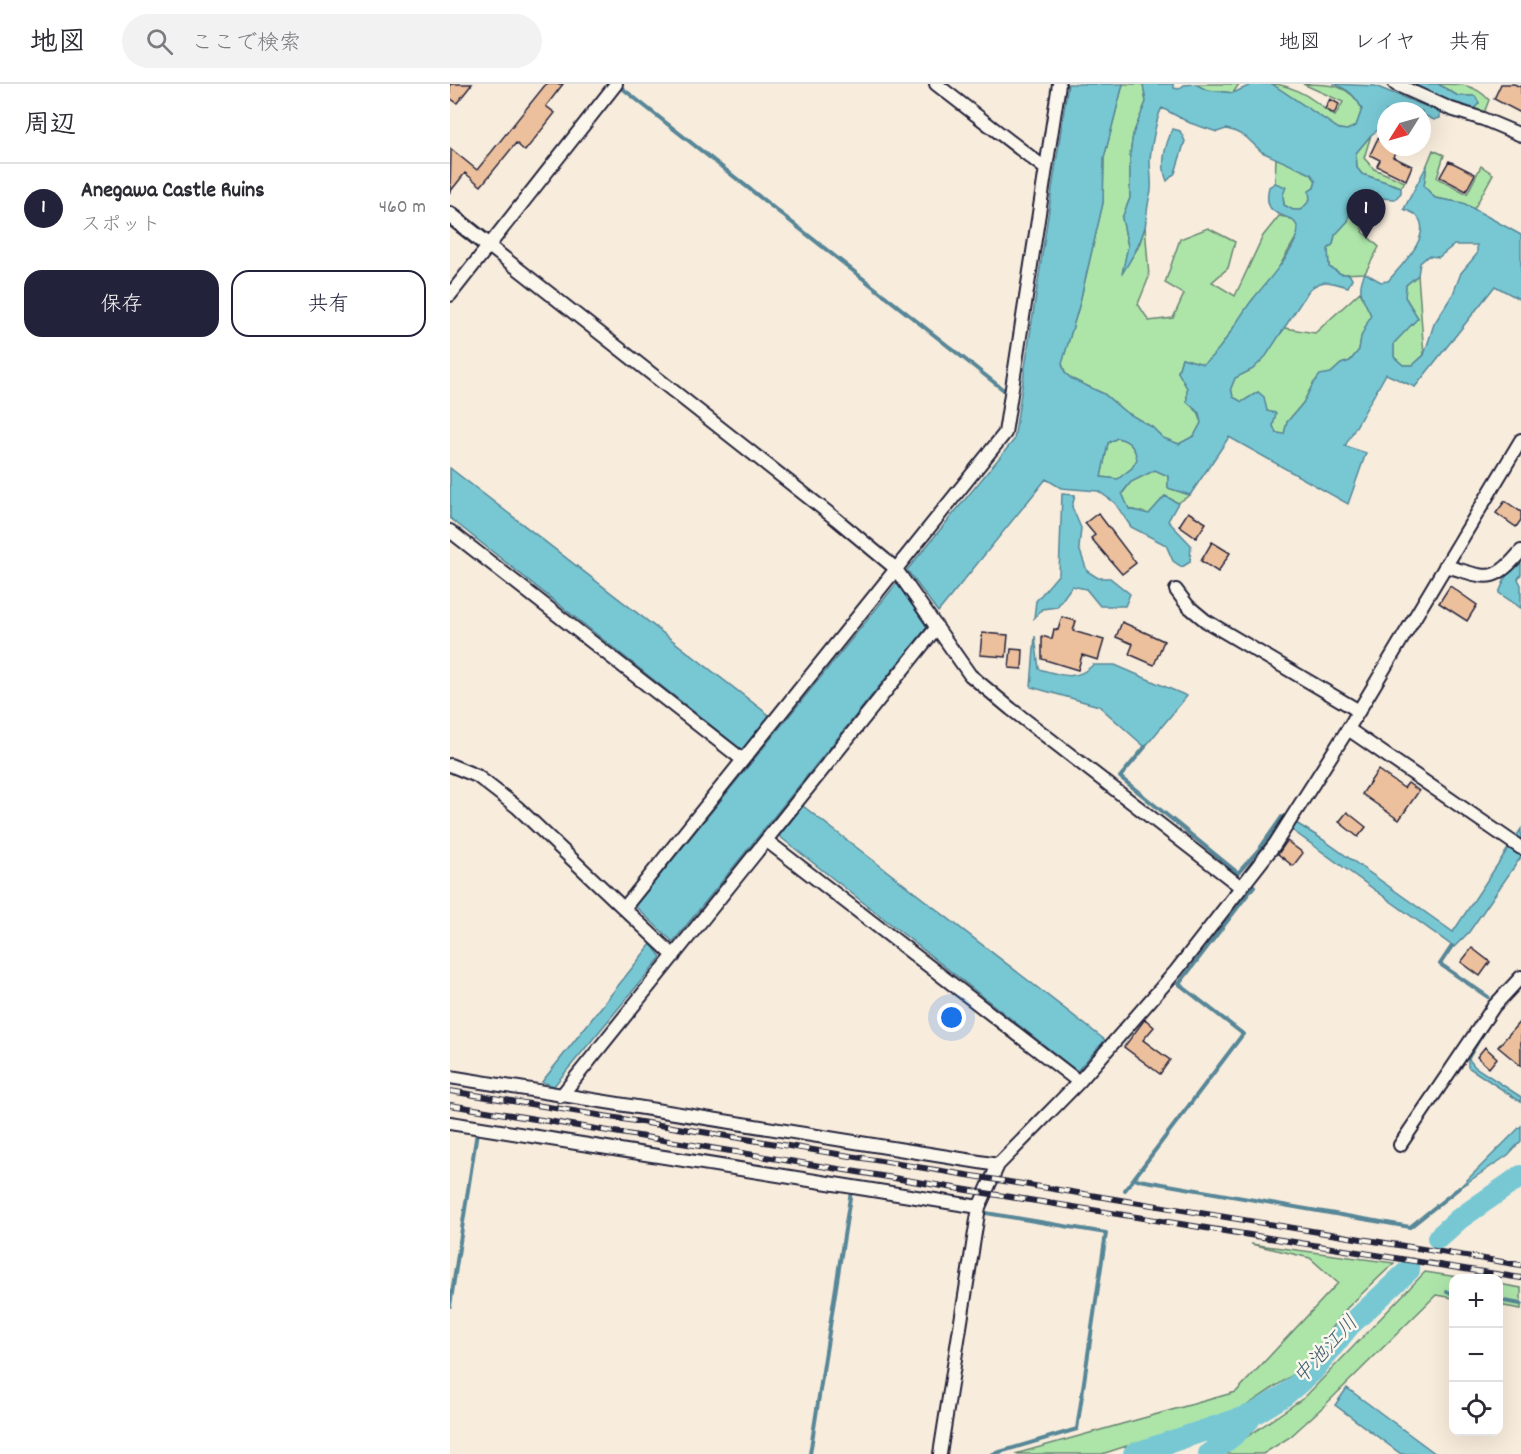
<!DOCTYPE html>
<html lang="ja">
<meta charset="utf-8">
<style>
body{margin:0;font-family:Dekko,"Klee One",sans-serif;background:#f2f2f3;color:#2b2b33}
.controls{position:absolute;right:18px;bottom:18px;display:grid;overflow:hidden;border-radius:12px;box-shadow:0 6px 24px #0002}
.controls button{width:54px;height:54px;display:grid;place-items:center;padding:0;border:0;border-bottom:2px solid #e1e1e2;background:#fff;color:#2b2b33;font:30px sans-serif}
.compass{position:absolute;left:927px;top:18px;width:54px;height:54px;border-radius:50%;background:#fff;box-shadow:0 6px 24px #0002;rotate:233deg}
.you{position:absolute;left:502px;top:934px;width:21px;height:21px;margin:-15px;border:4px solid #fff;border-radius:50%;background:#1a73e8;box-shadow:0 0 0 9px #1a73e833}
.badge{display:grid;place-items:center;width:39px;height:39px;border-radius:50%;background:#22223b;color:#fff;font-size:20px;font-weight:700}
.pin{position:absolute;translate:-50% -50px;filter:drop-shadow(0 2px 3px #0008)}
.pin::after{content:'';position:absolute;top:32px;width:21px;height:18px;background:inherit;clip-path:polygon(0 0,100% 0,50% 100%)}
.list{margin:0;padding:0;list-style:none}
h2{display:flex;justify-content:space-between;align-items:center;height:78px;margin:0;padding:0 24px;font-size:26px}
h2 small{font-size:20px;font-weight:400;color:#7c7c81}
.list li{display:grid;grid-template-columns:39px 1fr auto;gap:18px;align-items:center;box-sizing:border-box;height:90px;padding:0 24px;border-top:2px solid #e1e1e2}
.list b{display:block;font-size:22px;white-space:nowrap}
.list p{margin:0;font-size:20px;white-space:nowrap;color:#7c7c81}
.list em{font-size:20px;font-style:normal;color:#7c7c81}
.actions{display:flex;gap:12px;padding:18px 24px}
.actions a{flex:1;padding:14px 0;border:2px solid #22223b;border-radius:18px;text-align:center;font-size:21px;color:#22223b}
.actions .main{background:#22223b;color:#fff}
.icon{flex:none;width:33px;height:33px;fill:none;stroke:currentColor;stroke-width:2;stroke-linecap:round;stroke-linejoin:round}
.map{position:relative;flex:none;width:1071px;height:1370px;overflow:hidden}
header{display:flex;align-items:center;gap:36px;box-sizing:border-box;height:84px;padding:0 30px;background:#fff;border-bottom:2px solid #e1e1e2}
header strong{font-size:28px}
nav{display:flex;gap:33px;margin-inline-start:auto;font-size:21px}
.search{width:420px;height:54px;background:#f2f2f3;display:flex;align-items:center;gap:15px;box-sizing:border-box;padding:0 21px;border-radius:33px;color:#7c7c81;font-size:22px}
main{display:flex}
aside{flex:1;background:#fff}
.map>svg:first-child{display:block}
.green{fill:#ade5a9;stroke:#688472;stroke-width:1.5}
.water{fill:#78c8d4;stroke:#568697;stroke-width:1.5;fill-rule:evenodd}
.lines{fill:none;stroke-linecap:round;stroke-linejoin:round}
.stream{stroke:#568697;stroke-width:4}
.river{stroke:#78c8d4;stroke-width:22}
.building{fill:#edc09d;stroke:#22223b;stroke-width:1.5}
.minor-casing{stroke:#22223b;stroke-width:16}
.tertiary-casing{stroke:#22223b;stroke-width:20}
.minor{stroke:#fbf7ec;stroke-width:12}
.tertiary{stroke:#fbf7ec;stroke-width:15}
.rail-casing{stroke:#22223b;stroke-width:6}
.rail{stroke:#fbf7ec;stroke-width:4;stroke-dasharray:11;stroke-linecap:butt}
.labels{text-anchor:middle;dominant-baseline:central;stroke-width:5;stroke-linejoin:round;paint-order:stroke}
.water-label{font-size:21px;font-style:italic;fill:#405c71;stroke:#fbf7ec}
</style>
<header>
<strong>地図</strong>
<div class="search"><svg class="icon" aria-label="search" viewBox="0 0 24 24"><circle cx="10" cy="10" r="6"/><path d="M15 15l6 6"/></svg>ここで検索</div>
<nav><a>地図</a><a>レイヤ</a><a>共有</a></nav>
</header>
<main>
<aside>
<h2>周辺<small></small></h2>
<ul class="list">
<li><span class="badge">1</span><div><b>Anegawa Castle Ruins</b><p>スポット</p></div><em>460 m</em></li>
</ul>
<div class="actions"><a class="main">保存</a><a>共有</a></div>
</aside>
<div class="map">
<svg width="1071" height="1370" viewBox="0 0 1071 1370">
<rect width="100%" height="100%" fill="#f8ecdc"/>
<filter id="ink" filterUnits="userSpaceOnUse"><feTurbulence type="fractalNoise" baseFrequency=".0167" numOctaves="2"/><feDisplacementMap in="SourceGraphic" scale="12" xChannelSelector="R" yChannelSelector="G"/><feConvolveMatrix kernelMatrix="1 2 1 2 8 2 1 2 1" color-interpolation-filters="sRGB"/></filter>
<g filter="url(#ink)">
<path class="green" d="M673,0H693L696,18L683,51L680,71V114L672,134L678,162L673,187L689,162L695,142L699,193L688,220L699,237L723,234L734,210L715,199L730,155L758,144L785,158L778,184L762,198L785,212L813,152L829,132L841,134L847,141L848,150L825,190L803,215L765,271L753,280L732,274L728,288L737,304V318L749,329L751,339L744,352L729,360L713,354L702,343L674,327L654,310L622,295L615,289L612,279L629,222L653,119L654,74Z
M745,0H789L783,9L756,6Z
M822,0C836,0 854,9 866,18C873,23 877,28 885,32L893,18L853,0C879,0 900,0 912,25L906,42L897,46L889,45Z
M988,0C1010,0 1025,0 1039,16L1034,29L1024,25L1029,19L1025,12H1008Z
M921,51L914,74L924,85L955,98L951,103L912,90L907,84L906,69Z
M983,66L994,71L987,94L1017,110L1031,82L1043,90L1024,125L1013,119L985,114L974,102L977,81Z
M826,74L861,90L866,97L860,116L852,126H843L834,121L833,111L825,99Z
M901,119L914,149L929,163L915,189L891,190L879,183L878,165L883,160L885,151L898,137Z
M968,191L974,271L963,281H953L944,273V259L968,234L955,213L956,201Z
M910,208L921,231L911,253L909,266L900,277L891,280L881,289L863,300L853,319L837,338L834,350L826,349L823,342L824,333L817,327L808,308L792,318L783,313L781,304L785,294L803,285L835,244L865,249Z
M667,354C679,356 685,363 688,375L682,384L668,395L651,393L658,359Z
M705,386L718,392V404L740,411L728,419L715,412L699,430L679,425L672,410L681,398Z
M801,1160L944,1179L897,1224L853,1284L793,1324L652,1370H565L786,1308L888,1199L860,1174Z
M975,1188L1014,1194H1004L1003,1214L986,1211L874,1322L840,1353L813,1370H772L855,1313Z
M1049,1200L1071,1204V1225L1049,1221Z"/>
<path class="water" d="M618,0H673L654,74L653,119L629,222L612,280L615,289L622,295L654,310L674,327L702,343L713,354L729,360L744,352L751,339L749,329L737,318V304L728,288L732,274L753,280C775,264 786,236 803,215C813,202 854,158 847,142C841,126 811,138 819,103L825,99L836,103L833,111L834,121L843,126H851L860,116L859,107L864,104L866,97L861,90L812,68L796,53L784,47L776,45L767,48L740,39L712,24C707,31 700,67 700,78C700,88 703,102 700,111C697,122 697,132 695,143C690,161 681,175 672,190L678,162L672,134L680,114V71L683,50L696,18L693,0H723L724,4L729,5L734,1L745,0L757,6L783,9L803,0H822L889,45L897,46L906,42L912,25C906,12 897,4 883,0L925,2L990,28V34L984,36L972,30V27H967L956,22L943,27H936V40L921,51L906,69L907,84L912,90L951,103V109L945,115L911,113L901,119L898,137L885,151L883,160L878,165L879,183L891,190H899L902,195L898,203C881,199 873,193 859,206L816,272L803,285L785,294L781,304L783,313L792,318L808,308L814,313L817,327L826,329L823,342L826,349L834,350L837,338L853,319L863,300L870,291L881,289L891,280L900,277L909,266L911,253L921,231C913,214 906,207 915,189L931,198L938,197C950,183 984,151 967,132C964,129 958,127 954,125L977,81L974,102L985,114L1013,119L1071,151V216L1045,202L965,303L936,290L895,362L916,369L898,420L779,353L740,411L718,404V392L705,386L681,398L672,409L679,425L699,430L715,412L728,419L718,437L741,461L740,478L732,483L723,477L716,461L681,443L665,419L648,407L611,404L596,395L488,528L457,486L564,356ZM1004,161H1027V170L1011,189L1003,210L984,240L974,271L963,281H953L944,273V259L968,234L955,213L956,201L968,191L970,179L978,172L989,173ZM667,354C679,356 685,363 687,375L682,384L668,395L651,393L658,359Z
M959,0H988L1008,12H1025L1029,19L1024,25L999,18Z
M723,45L730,47L735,57L725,89L717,97C710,81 715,60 723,45Z
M0,384L320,632L292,666L0,434Z
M612,410L625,411L622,423L631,444L629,464L637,487L648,494H660L680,510L675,522H650L636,505L622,502L607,523L592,525L584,534L586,517L609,490Z
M1071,477V490L1068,495L1071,501V524L1049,509L1057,490Z
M447,499L477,543L223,858L185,822Z
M585,552L589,585C612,591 625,598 643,581H665L737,612L695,663L649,622L581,603Z
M353,722L655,956L627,987L329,752Z
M846,739L872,755L1003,848L1071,745V773L1019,848L1004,863L842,746Z
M201,860L211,873L104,1002L92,998Z
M1018,974L1025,983L1071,1013V1018L1018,983Z
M1071,1042V1057L1058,1071L1009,1104Z
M897,1304L986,1370H951L885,1321Z"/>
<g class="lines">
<path class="stream" d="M172,4L555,307
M695,663L670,693L788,789L811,763L832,733
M1002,862L990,880L1038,913
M1018,974L1036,944
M684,1095L960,1143L1009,1104
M675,1106L793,950L729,900L804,802
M536,1129L656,1149L627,1345L543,1370
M997,1208L1004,1209
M1048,1216L1071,1220
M0,1222L27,1048
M360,1370L401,1107"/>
<path class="river" d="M988,1154L1009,1135L1071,1092
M684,1370L804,1330L835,1311L862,1288L899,1242L959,1186
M759,1370L785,1350L799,1336"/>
</g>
<path class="building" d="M0,0H22L7,19L0,14Z
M96,0H113L96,22L105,29L75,67L66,59L31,102L15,89L0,108L1,65L27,86Z
M1051,0H1064L1071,3V29L1044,15Z
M880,15L889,20L884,30L875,25Z
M928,54L936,58V63H947L943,73L962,82L956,96L927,82L930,76L920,71Z
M999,77L1025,90L1016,107L990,93Z
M1055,417L1071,428V436L1066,443L1046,429Z
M738,428L756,439L746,454L729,442Z
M648,429L686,479L672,490L641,454L645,451L635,439Z
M762,458L780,469L768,488L751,477Z
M1000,502L1027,521L1017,537L989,519Z
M612,533L626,537L623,547L654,556L648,576L632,571L628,586L592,575V552L602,555L604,545L608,546Z
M672,538L714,557L704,581L679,570L683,560L666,553Z
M532,549L558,551L556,573L530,571Z
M561,565L573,566L572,585L559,584Z
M928,686L954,704L958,699L969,707L949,736L912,710Z
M897,728L916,743L908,753L889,738Z
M837,757L853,769L843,782L828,770Z
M1022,864L1040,878L1030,892L1011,878Z
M695,935L704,943L693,956L720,976L710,990L674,963Z
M1071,936V982L1048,963Z
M1035,963L1047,974L1039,984L1027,973Z"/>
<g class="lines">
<g class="minor-casing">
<path id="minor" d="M486,0L596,85
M945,0L1001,25L1033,35L1071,51
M39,162L386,435L445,484L520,591L561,625L791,803
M0,211L166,0
M0,447L293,676
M995,482C1035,492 1042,503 1071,467
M726,506L738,522L756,537L909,627
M898,645L1071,764
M0,681L27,692L67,723L224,872
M317,757L629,998
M175,823L555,349L609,0
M0,993L548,1081
M111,1012L487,543
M0,1039L529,1123
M950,1061L1044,922L1071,893
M490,1370L529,1123L548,1081L629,998L726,887L825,760L898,645L1071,356"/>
</g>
<g class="tertiary-casing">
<path id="tertiary" d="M0,131L39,162"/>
</g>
<use href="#minor" class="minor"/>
<use href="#tertiary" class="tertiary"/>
<g class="rail-casing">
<path id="rail" d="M0,1007L1071,1181
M0,1021L535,1109L1071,1194"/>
</g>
<use href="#rail" class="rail"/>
</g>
</g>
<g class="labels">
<g class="water-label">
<text transform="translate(877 1267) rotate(-47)">中池江川</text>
</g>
</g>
</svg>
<div class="controls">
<button>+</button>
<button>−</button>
<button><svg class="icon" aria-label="locate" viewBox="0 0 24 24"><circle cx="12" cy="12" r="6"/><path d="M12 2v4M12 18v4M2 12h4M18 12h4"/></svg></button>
</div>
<svg class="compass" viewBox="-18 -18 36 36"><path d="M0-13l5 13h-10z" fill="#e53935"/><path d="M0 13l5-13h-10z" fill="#7c7c81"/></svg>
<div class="you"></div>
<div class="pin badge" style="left:916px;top:155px">1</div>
</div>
</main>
